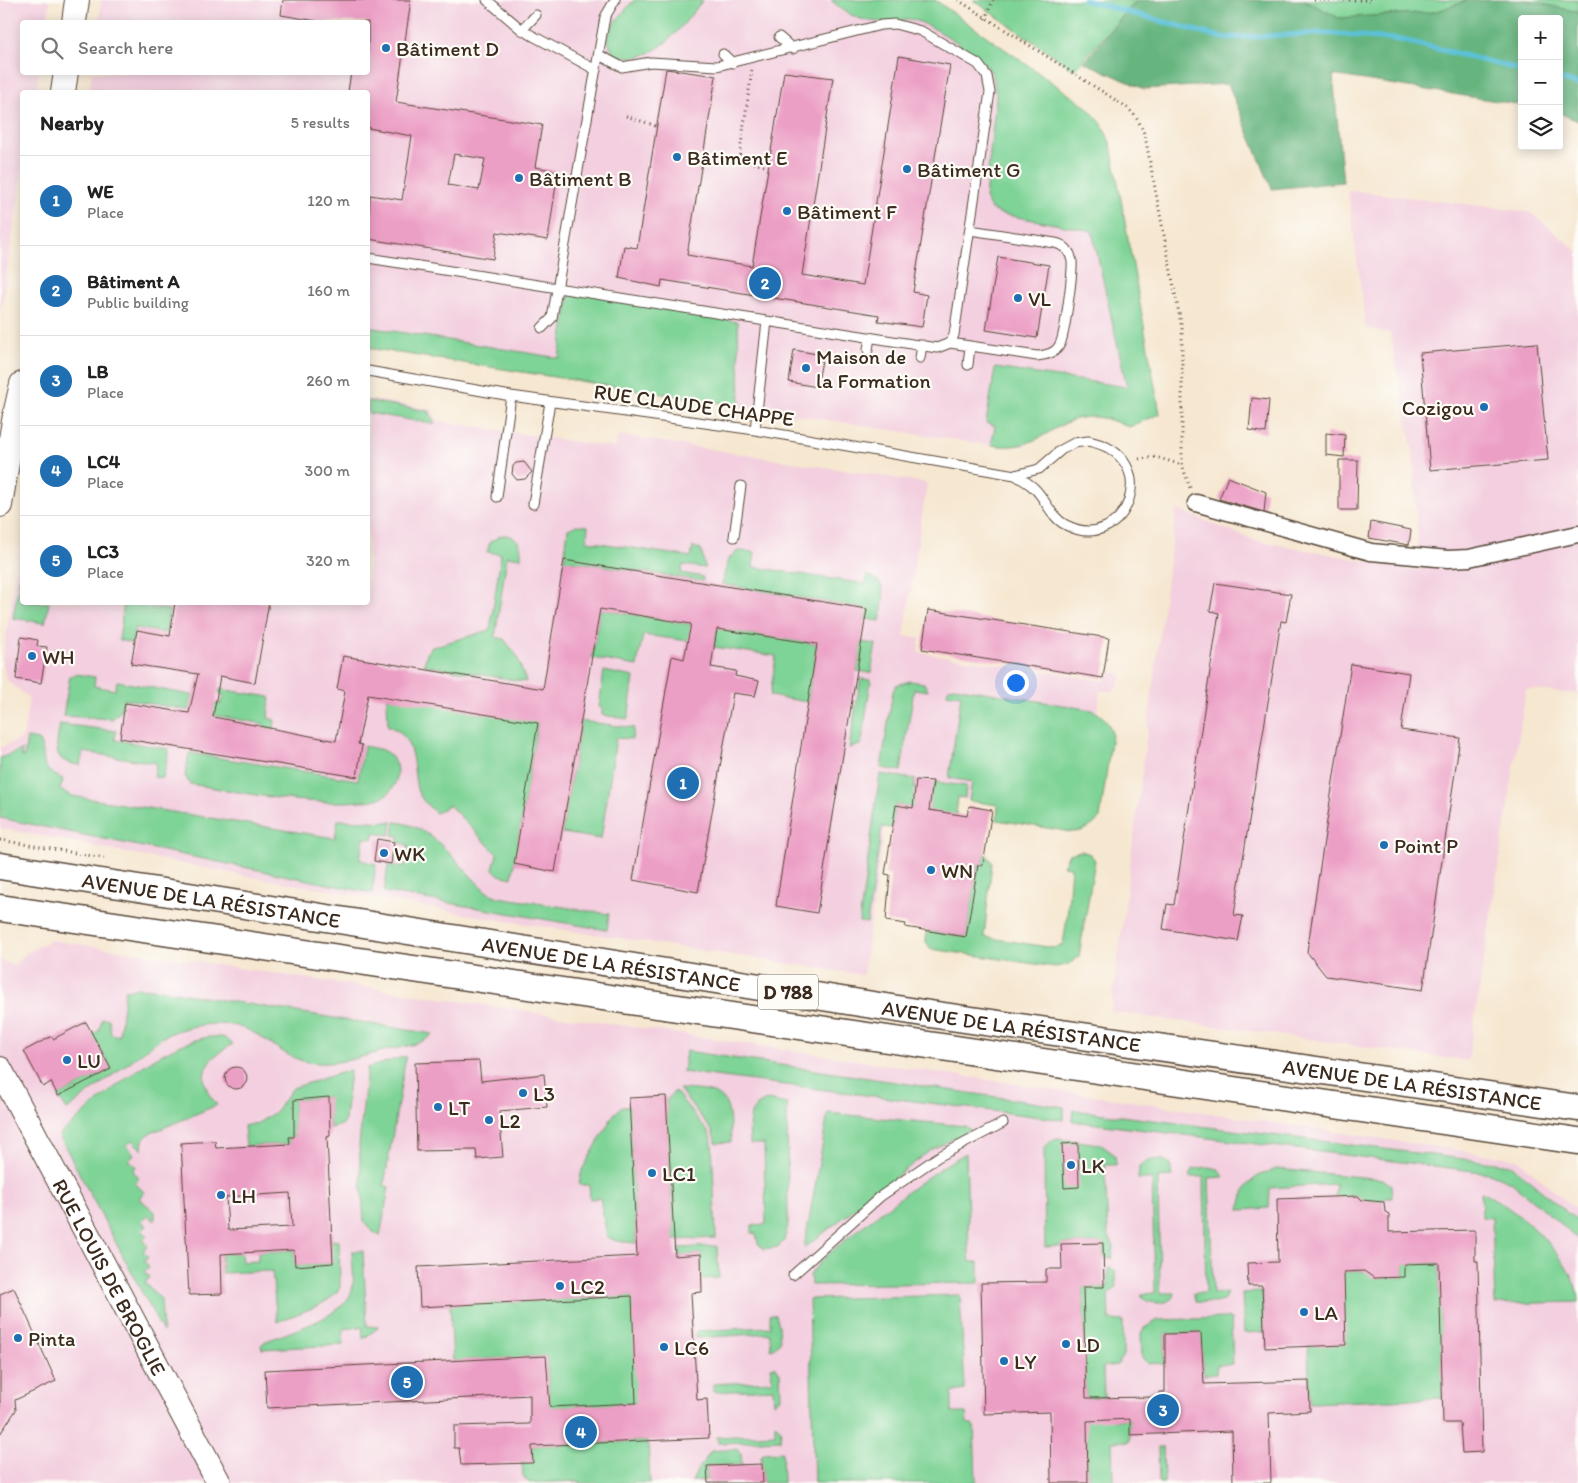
<!DOCTYPE html>
<meta charset="utf-8">
<style>
body{margin:0;font-family:Itim,sans-serif;background:#f2f2f2;color:#222}
.controls{position:absolute;right:15px;top:15px;display:grid;overflow:hidden;border-radius:5px;box-shadow:0 2px 12px #0003}
.controls button{width:45px;height:45px;display:grid;place-items:center;padding:0;border:0;border-bottom:1px solid #e0e0e0;background:#fff;color:#222;font:25px sans-serif}
.you{position:absolute;left:1015px;top:682px;width:18px;height:18px;margin:-12px;border:4px solid #fff;border-radius:50%;background:#1a73e8;box-shadow:0 0 0 8px #1a73e833}
.badge{display:grid;place-items:center;width:32px;height:32px;border-radius:50%;background:#1f6fb2;color:#fff;font-size:16px;font-weight:700}
.pin{position:absolute;translate:-50% -50%;border:2px solid #fff;box-shadow:0 1px 5px #0006}
.list{margin:0;padding:0;list-style:none}
h2{display:flex;justify-content:space-between;align-items:center;height:65px;margin:0;padding:0 20px;font-size:21px}
h2 small{font-size:16px;font-weight:400;color:#767676}
.list li{display:grid;grid-template-columns:32px 1fr auto;gap:15px;align-items:center;box-sizing:border-box;height:90px;padding:0 20px;border-top:1px solid #e0e0e0}
.list b{display:block;font-size:19px;white-space:nowrap}
.list p{margin:0;font-size:16px;white-space:nowrap;color:#767676}
.list em{font-size:16px;font-style:normal;color:#767676}
.icon{flex:none;width:28px;height:28px;fill:none;stroke:currentColor;stroke-width:2;stroke-linecap:round;stroke-linejoin:round}
.map{position:relative;flex:none;width:1578px;height:1483px;overflow:hidden}
.search{position:absolute;background:#fff;box-shadow:0 2px 12px #0003;left:20px;top:20px;width:350px;height:55px;display:flex;align-items:center;gap:12px;box-sizing:border-box;padding:0 18px;border-radius:5px;color:#767676;font-size:19px}
.panel{position:absolute;background:#fff;box-shadow:0 2px 12px #0003;left:20px;top:90px;width:350px;height:515px;border-radius:5px}
.map>svg:first-child{display:block}
.built{fill:#f3cfdf}
.green{fill:#7ed396;stroke:#5c7e5a}
.forest{fill:#66b57f;stroke:#50704e}
.lines{fill:none;stroke-linecap:round;stroke-linejoin:round}
.stream{stroke:#5bc1d8;stroke-width:5.5}
.building{fill:#ec9fc5;fill-rule:evenodd}
.lane-casing{stroke:#574639;stroke-width:11}
.street-casing{stroke:#574639;stroke-width:19}
.secondary-casing{stroke:#574639;stroke-width:26}
.primary-casing{stroke:#574639;stroke-width:29}
.path{stroke:#574639;stroke-width:3;stroke-dasharray:1 4;stroke-linecap:butt}
.lane{stroke:#fff;stroke-width:9}
.street{stroke:#fff;stroke-width:16}
.secondary{stroke:#fff;stroke-width:24}
.primary{stroke:#fff;stroke-width:26}
.poi-dot{fill:#1f6fb2;stroke:#fdfcf7;stroke-width:2}
.labels{text-anchor:middle;dominant-baseline:central;stroke-width:4.5;stroke-linejoin:round;paint-order:stroke}
.shield{fill:#fdfcf7;stroke:#75695f;stroke-width:1}
.shield-label{font-size:20px;font-weight:bold;fill:#3b2a1e}
.poi-label{font-size:21px;fill:#3b2a1e;stroke:#fdfcf7;text-anchor:start}
.street-label{font-size:21px;fill:#3b2a1e;stroke:#fdfcf7}
</style>
<div class="map">
<svg width="1578" height="1483" viewBox="0 0 1578 1483">
<rect width="100%" height="100%" fill="#fdfcf7"/>
<filter id="ink" filterUnits="userSpaceOnUse"><feTurbulence type="fractalNoise" baseFrequency=".02" numOctaves="2"/><feDisplacementMap in="SourceGraphic" scale="10" xChannelSelector="R" yChannelSelector="G"/><feConvolveMatrix kernelMatrix="1 2 1 2 8 2 1 2 1" color-interpolation-filters="sRGB"/></filter>
<filter id="wash" filterUnits="userSpaceOnUse"><feTurbulence type="fractalNoise" baseFrequency=".0096" numOctaves="4" result="noise"/><feDisplacementMap in="SourceGraphic" scale="20" xChannelSelector="R" yChannelSelector="G"/><feGaussianBlur stdDeviation="1.12" result="paint"/><feColorMatrix in="noise" values="0 0 0 0 0 0 0 0 0 0 0 0 0 0 0 0 0 1.4 0 .05"/><feComposite in="paint" operator="in"/></filter>
<g filter="url(#wash)">
<rect width="100%" height="100%" fill="#f6e7d0"/>
<path class="built" d="M0,0H50L47,22H22V72L39,73L36,92H22V175L0,317Z
M101,0H935L1087,107L1102,124L1111,145L1160,414L1129,427L1107,419L1086,417L1072,421L1024,446L1001,447L368,348V92H89L92,73L368,72V22H99Z
M1348,190L1530,212L1578,252V694L1526,689L1468,1061L1111,1012L1176,509L1253,540L1419,571L1413,453L1390,333L1366,328Z
M368,399L431,409L438,421L615,448L618,435L927,483L904,636L920,638L918,652L1105,681L1107,671L1122,674L1118,687L1111,691H1100L1097,712L1096,818L890,789L863,975L494,919L230,873L0,828V748L23,738L29,698L7,680L2,662L22,533V602H368Z
M51,940L1517,1159L1578,1211V1483H0V960L14,966L26,953Z"/>
<path class="green" d="M634,0H703C682,26 652,71 613,53L607,39L613,24Z
M831,0H935L1087,107L1102,124L1111,145L1160,414L1129,427C1116,422 1103,416 1089,417C1051,419 1042,453 991,445L995,426L986,423L995,368L1127,387L1092,231L1001,214L991,209L985,198L996,98C995,90 995,80 991,72C981,56 927,20 908,19C905,19 901,21 897,21C868,24 853,20 831,0Z
M973,0H1137L1074,70Z
M1304,0H1468L1435,12L1339,18Z
M1524,0H1578V12Z
M570,290L738,322L740,406L368,348V327L559,358Z
M368,401L429,411L435,424L368,413Z
M577,525L588,526L587,541L691,557L693,547L701,549L705,568L683,565L681,573L703,577V581L564,560L568,529Z
M502,535C518,535 522,544 521,558L507,556L495,637L504,639L517,656L526,682L424,665L427,653L432,647L490,630L501,554L487,552L490,542Z
M738,551L755,552L753,567L866,584L867,575C890,582 883,602 880,621L865,619L866,609L722,584L728,559Z
M22,563V602L49,603L45,623L13,618Z
M124,603H139L140,606L169,610L166,633L135,628L132,643L119,640Z
M600,609L707,627L705,643L643,635L637,666L592,658Z
M717,629L817,644L808,702L770,696L776,656L714,647Z
M861,642L876,644L871,673L857,671Z
M604,671L634,677L628,719L602,715V708L599,707Z
M76,674L95,677L94,686L115,690L117,681L191,695L195,696L193,711L124,699L120,712L112,719L63,716L70,676Z
M862,679L871,680L862,741L860,745L849,748L860,682Z
M910,681L924,683L928,691L914,689L901,771L881,768L893,691L896,685Z
M954,687L1092,710C1103,715 1109,722 1112,734L1100,818C1091,827 1085,832 1072,832L997,820L998,805L969,801L972,782L949,778L961,695L946,693L949,688Z
M220,689L270,697L268,718L275,720L274,729L264,727V724L207,714L209,703L221,704L223,694L219,693Z
M387,698L539,715L512,878L499,875L493,869L497,854L449,805L436,813C429,807 420,799 417,789C412,766 416,735 388,726Z
M581,721L634,728L632,739L616,738L601,839L562,833Z
M60,724L116,731L115,740L169,749L163,778L154,777L156,763L83,752L80,765C51,762 56,748 60,724Z
M27,738L38,740C50,756 33,767 63,779L60,790L72,796L335,838L338,820L392,822L390,835L374,833L373,839L364,838L360,860L376,864L372,893L0,818V758L22,750L21,756L24,757Z
M364,746C371,748 380,748 386,752C402,762 400,788 383,797C377,800 368,801 361,801C303,806 247,793 190,784L185,776L189,753L358,780Z
M880,774L915,779L914,788L933,791L935,782L966,786L965,798L958,797L956,815L896,805L892,828L882,827L867,923L859,922Z
M395,822C435,825 459,868 487,892L498,897L609,914L607,930L384,892L388,866H405L408,845L398,842L399,836L393,835Z
M1081,851L1090,854L1095,860L1079,956L1069,964L1056,967L931,949L926,942V931L966,937L978,865H983L985,853L992,862L984,937L1054,948L1063,944L1067,919L1071,867L1063,866L1069,854Z
M139,988L154,989L433,1034C423,1045 401,1047 387,1050C360,1057 327,1069 300,1060C285,1056 265,1038 250,1031C224,1018 185,1025 161,1038L67,1110L58,1096L111,1069L92,1034L99,1031L102,1019H109L111,1034L119,1036L125,990Z
M208,1037H223L233,1044C204,1059 194,1078 217,1105L149,1134L143,1140L142,1150L132,1140L127,1145L134,1154L129,1160L136,1166L133,1171L139,1178L135,1183L144,1192L139,1198L155,1212V1221L148,1215L142,1222L147,1226L142,1230L147,1235L143,1241L148,1246L143,1251L148,1256L144,1261L149,1267L144,1272L150,1277L145,1283L161,1299L163,1332L59,1135C103,1099 150,1048 208,1037Z
M686,1051L1064,1107V1120L683,1072Z
M406,1056L384,1185L389,1187L380,1236L372,1231L364,1221L359,1145L367,1068Z
M350,1070L345,1120L342,1125L330,1128L328,1097L294,1100V1137L289,1138L290,1144L246,1146L244,1126L258,1123L275,1112L293,1088Z
M679,1089C728,1091 729,1095 731,1142L716,1143L712,1131Z
M675,1091L709,1133L712,1143L716,1238L674,1240L666,1101Z
M767,1100L787,1104L788,1225L784,1241L778,1247L763,1249L758,1243L756,1234L752,1233V1225L766,1224L764,1144H750C749,1125 746,1107 767,1100Z
M630,1106L636,1243L616,1241L607,1237L600,1198L590,1199L589,1185H579L582,1170L614,1114L622,1107Z
M1073,1110L1511,1165L1578,1222V1239L1511,1182L1489,1173L1072,1121Z
M828,1113L965,1126L970,1130L931,1150L804,1248Z
M1060,1139L1100,1144L1115,1155L1116,1165H1105L1108,1234L1114,1247L1112,1258H1104L1103,1243L1062,1244L1061,1246L1045,1247L1044,1148L1052,1140Z
M966,1153L969,1253L970,1262H979V1283L811,1285L810,1275C823,1255 845,1241 863,1226C897,1200 929,1173 966,1153Z
M1148,1160H1164L1170,1164L1172,1177L1158,1178L1160,1293H1175L1174,1297C1166,1305 1150,1305 1142,1297V1294L1155,1293L1152,1179H1138L1139,1167Z
M1208,1167L1219,1169L1224,1177L1209,1178L1213,1293H1227L1223,1301L1214,1303L1196,1302L1193,1293H1206L1204,1177H1190L1193,1169Z
M1277,1169L1383,1179L1391,1185L1392,1198H1385L1381,1202L1362,1200L1356,1195L1338,1209L1335,1197L1336,1184L1270,1188L1269,1208L1240,1210C1243,1185 1253,1175 1277,1169Z
M1481,1192C1517,1208 1578,1260 1578,1302L1495,1304L1492,1218L1482,1217Z
M331,1240L339,1241L340,1287C332,1305 294,1314 277,1322L272,1271L222,1273L221,1254L241,1253L242,1262L258,1261V1252L294,1250L295,1266L332,1263Z
M717,1246L719,1278L701,1279V1254L680,1256L679,1248Z
M352,1251H363L367,1326L379,1327L363,1339L362,1327L343,1329V1345L262,1349L261,1345L264,1342C287,1332 346,1317 352,1290C355,1278 352,1264 352,1251Z
M1439,1263L1443,1398L1310,1403L1308,1346L1344,1272L1372,1271V1276L1375,1278L1404,1277V1264Z
M1108,1268L1115,1270L1117,1287L1108,1295L1109,1320L1123,1321V1357L1117,1365L1103,1367L1104,1397L1086,1398L1083,1287H1108Z
M1262,1292L1264,1332L1244,1333L1242,1293Z
M651,1295L656,1402L543,1408L549,1393L546,1356L453,1361L450,1305Z
M960,1295L965,1390L952,1392V1413H966L967,1423L974,1425L976,1483H814L809,1299Z
M770,1314L776,1315L779,1325L780,1342L774,1348L771,1349L770,1333L696,1338V1331L770,1327Z
M1228,1318L1231,1319L1233,1364L1217,1365L1216,1374L1204,1375L1200,1333L1165,1334V1364L1147,1363L1142,1357L1141,1334L1144,1328L1158,1320Z
M771,1367H776L780,1373L781,1397L774,1403L773,1389L713,1392V1384L772,1381Z
M1086,1408H1114L1115,1420L1130,1419V1441L1112,1442L1113,1483H1088Z
M775,1424L781,1429L780,1440L718,1443L717,1437L775,1434Z
M648,1441L650,1483H580V1481L529,1483L523,1476L522,1463L533,1462L532,1446Z
M1158,1447H1163L1164,1483H1159Z
M734,1449L738,1450L741,1454L742,1465L707,1466V1480L692,1481L697,1471L711,1451Z
M782,1452L783,1483H763L761,1456L765,1453Z"/>
<path class="forest" d="M1137,0H1304L1339,18L1435,12L1468,0H1524L1578,12V121L1559,113V19H1522V105L1333,75L1343,182L1272,189L1228,84L1144,89L1084,62Z"/>
<g class="lines">
<path class="stream" d="M1084,0L1223,38L1327,33L1402,40L1522,70
M1559,79L1578,84"/>
</g>
<g id="blocks">
<path class="building" d="M283,0H411L396,102L542,125L535,167L558,171L548,240L497,232L493,259L368,239L370,195L402,200L412,136L368,128V92H348L351,72H368V22H317V21L281,15ZM454,154L485,159L479,190L448,185Z
M899,56L950,65L913,292L927,295L922,327L878,321L879,315L662,280L661,287L619,278L624,246L637,248L666,69L716,76L687,255L752,266L784,72L833,78L802,275L863,285Z
M998,257L1049,265L1037,338L986,330Z
M1537,343L1548,460L1430,470L1420,353Z
M794,350L823,355L817,387L789,382Z
M1252,398L1269,400L1266,433L1249,430Z
M1326,433L1345,435L1344,457L1326,455Z
M1339,460H1358L1357,510H1339Z
M524,462L532,472L525,479L517,480L512,474L513,466L516,463Z
M1228,477L1266,492L1264,512L1219,499Z
M1371,522L1411,530L1409,545L1369,538Z
M564,560L867,609L817,913L776,906L817,644L717,629L711,667L736,671L735,676L759,681L755,696L733,693L698,892L633,880L672,656L684,659L691,624L600,609L555,872L514,864L538,723L368,695L358,744L362,745L357,777L120,738L125,703L189,713L198,674L131,664L137,630L170,636L175,602H269L255,683L220,676L213,717L336,741L345,691L337,689L343,656L543,689Z
M1215,583L1291,594L1286,622L1281,621L1234,915L1243,916L1238,941L1163,929L1167,904L1174,905L1219,613L1210,611Z
M928,610L1109,638L1103,678L922,649Z
M21,637L38,640L37,646L47,647L41,683L16,679Z
M1351,664L1409,673L1401,730L1460,738L1423,990L1326,976L1307,952Z
M916,780L933,781L929,810L967,816L969,806L992,810L983,865H978L966,937L905,927L906,924L886,921L890,875L885,874L896,805L913,808Z
M377,839L394,842L391,864L374,861Z
M86,1022L111,1069L58,1096L51,1082L43,1087L24,1051L52,1036L53,1039Z
M479,1061L481,1081L544,1074L547,1107L499,1111L503,1157L477,1159L476,1150L417,1151L415,1063Z
M225 1078a11 11 0 1 1 22 0a11 11 0 1 1-22 0Z
M666,1096L675,1256L701,1254L702,1292L691,1293L697,1400L707,1399L709,1438L532,1446L533,1463L461,1465L459,1448H454V1426L530,1424V1395L267,1408L265,1370L546,1356L550,1407L636,1403L632,1296L420,1307L418,1267L637,1256L629,1098Z
M329,1097L330,1136L327,1137L333,1263L295,1266L294,1250L221,1254L222,1294L189,1295L181,1143L215,1141L216,1148L290,1144L289,1137H294V1100ZM290,1193L292,1227L228,1230L226,1197Z
M1078,1143L1079,1187L1064,1188L1062,1144Z
M1358,1196L1362,1200L1384,1202L1385,1212L1389,1214V1232L1475,1230V1261H1478L1482,1452L1462,1453L1460,1423H1443L1439,1263L1404,1264V1277L1374,1278L1364,1271L1344,1272L1346,1345L1265,1348L1262,1286H1248L1247,1263L1278,1262L1277,1199Z
M1103,1243L1104,1287H1083L1086,1398L1159,1397V1392H1165V1334L1201,1333L1204,1384L1309,1381L1310,1411L1269,1413L1271,1483H1233L1232,1431L1130,1435V1419L1087,1421L1088,1483H1051L1050,1412L984,1414L981,1283L1046,1282V1269H1062L1061,1244Z
M14,1288L56,1381L15,1400L16,1410L0,1434V1294Z
M762,1464L763,1483H708L707,1466Z"/>
</g>
</g>
<g filter="url(#ink)">
<use href="#blocks" fill-opacity="0" stroke="#574639" stroke-width="1"/>
<g class="lines">
<g class="lane-casing">
<path id="lane" d="M487,0L522,30L596,70
M522,30L536,15
M779,37L793,49
M723,54L733,63
M368,258L937,348L950,343L954,335L990,92L987,76L978,64L921,31L895,24L881,25L717,66L651,62L622,67L599,55
M542,328L552,318L605,17L615,0
M950,343L1037,356C1047,355 1056,353 1060,344C1065,335 1073,271 1072,261C1070,251 1065,245 1055,243L970,230
M868,350L870,337
M920,358L922,345
M968,365L970,346
M368,371L511,396L755,430L1015,475
M755,430L767,321
M1088,441C1166,456 1126,556 1066,525C1051,518 1046,499 1034,488C1029,483 1021,479 1015,475L1039,469L1061,450L1074,443Z
M497,497L511,396
M533,504L550,402
M734,537L741,486
M793,1275L881,1196L938,1157L1003,1123"/>
</g>
<g class="street-casing">
<path id="street" d="M1196,503L1371,552L1448,559L1469,558L1578,534"/>
</g>
<g class="secondary-casing">
<g id="secondary">
<path d="M74,22L77,0"/>
<path d="M63,92L66,72"/>
<path d="M0,505L15,415L22,384"/>
<path id="s1" d="M0,1069L219,1483"/>
</g>
</g>
<g class="primary-casing">
<g id="primary">
<path id="s2" d="M0,866L923,1013L1578,1108"/>
<path d="M0,908L1578,1141"/>
</g>
</g>
<path class="path" d="M958,0L1122,104C1134,112 1140,122 1145,136L1182,329V465L1190,488
M1314,0H1371
M985,19L993,0
M752,70L739,159L768,167
M626,116L656,126
M1139,459L1156,457L1182,465
M0,840L104,858"/>
<use href="#lane" class="lane"/>
<use href="#street" class="street"/>
<use href="#secondary" class="secondary"/>
<use href="#primary" class="primary"/>
</g>
</g>
<g class="poi-dot">
<circle cx="386" cy="48" r="5"/>
<circle cx="677" cy="157" r="5"/>
<circle cx="907" cy="169" r="5"/>
<circle cx="519" cy="178" r="5"/>
<circle cx="787" cy="211" r="5"/>
<circle cx="1018" cy="298" r="5"/>
<circle cx="806" cy="368" r="5"/>
<circle cx="1484" cy="407" r="5"/>
<circle cx="32" cy="656" r="5"/>
<circle cx="1384" cy="845" r="5"/>
<circle cx="384" cy="853" r="5"/>
<circle cx="931" cy="870" r="5"/>
<circle cx="67" cy="1060" r="5"/>
<circle cx="523" cy="1093" r="5"/>
<circle cx="438" cy="1107" r="5"/>
<circle cx="489" cy="1120" r="5"/>
<circle cx="1071" cy="1165" r="5"/>
<circle cx="652" cy="1173" r="5"/>
<circle cx="221" cy="1195" r="5"/>
<circle cx="560" cy="1286" r="5"/>
<circle cx="1304" cy="1312" r="5"/>
<circle cx="18" cy="1338" r="5"/>
<circle cx="1066" cy="1344" r="5"/>
<circle cx="664" cy="1347" r="5"/>
<circle cx="1004" cy="1361" r="5"/>
</g>
<g class="labels">
<rect class="shield" x="758" y="974.5" width="60" height="35" rx="4"/>
<g class="shield-label">
<text x="788" y="992">D 788</text>
</g>
<g class="poi-label">
<text x="396" y="48">Bâtiment D</text>
<text x="687" y="157">Bâtiment E</text>
<text x="917" y="169">Bâtiment G</text>
<text x="529" y="178">Bâtiment B</text>
<text x="797" y="211">Bâtiment F</text>
<text x="1028" y="298">VL</text>
<text x="816" y="356">Maison de<tspan x="816" dy="24">la Formation</tspan></text>
<text x="1474" y="407" text-anchor="end">Cozigou</text>
<text x="42" y="656">WH</text>
<text x="1394" y="845">Point P</text>
<text x="394" y="853">WK</text>
<text x="941" y="870">WN</text>
<text x="77" y="1060">LU</text>
<text x="533" y="1093">L3</text>
<text x="448" y="1107">LT</text>
<text x="499" y="1120">L2</text>
<text x="1081" y="1165">LK</text>
<text x="662" y="1173">LC1</text>
<text x="231" y="1195">LH</text>
<text x="570" y="1286">LC2</text>
<text x="1314" y="1312">LA</text>
<text x="28" y="1338">Pinta</text>
<text x="1076" y="1344">LD</text>
<text x="674" y="1347">LC6</text>
<text x="1014" y="1361">LY</text>
</g>
<g class="street-label">
<text transform="translate(694 405) rotate(8)">RUE CLAUDE CHAPPE</text>
<text stroke="none"><textPath href="#s2" startOffset="214">AVENUE DE LA RÉSISTANCE</textPath></text>
<text stroke="none"><textPath href="#s2" startOffset="619">AVENUE DE LA RÉSISTANCE</textPath></text>
<text stroke="none"><textPath href="#s2" startOffset="1024">AVENUE DE LA RÉSISTANCE</textPath></text>
<text stroke="none"><textPath href="#s2" startOffset="1429">AVENUE DE LA RÉSISTANCE</textPath></text>
<text stroke="none"><textPath href="#s1" startOffset="235">RUE LOUIS DE BROGLIE</textPath></text>
</g>
</g>
</svg>
<div class="controls">
<button>+</button>
<button>−</button>
<button><svg class="icon" aria-label="layers" viewBox="0 0 24 24"><path d="M12 4l9 5-9 5-9-5zM3 14l9 5 9-5"/></svg></button>
</div>
<div class="you"></div>
<div class="pin badge" style="left:683px;top:783px">1</div>
<div class="pin badge" style="left:765px;top:283px">2</div>
<div class="pin badge" style="left:1163px;top:1410px">3</div>
<div class="pin badge" style="left:581px;top:1432px">4</div>
<div class="pin badge" style="left:407px;top:1382px">5</div>
<div class="search"><svg class="icon" aria-label="search" viewBox="0 0 24 24"><circle cx="10" cy="10" r="6"/><path d="M15 15l6 6"/></svg>Search here</div>
<section class="panel">
<h2>Nearby<small>5 results</small></h2>
<ul class="list">
<li><span class="badge">1</span><div><b>WE</b><p>Place</p></div><em>120 m</em></li>
<li><span class="badge">2</span><div><b>Bâtiment A</b><p>Public building</p></div><em>160 m</em></li>
<li><span class="badge">3</span><div><b>LB</b><p>Place</p></div><em>260 m</em></li>
<li><span class="badge">4</span><div><b>LC4</b><p>Place</p></div><em>300 m</em></li>
<li><span class="badge">5</span><div><b>LC3</b><p>Place</p></div><em>320 m</em></li>
</ul>
</section>
</div>
